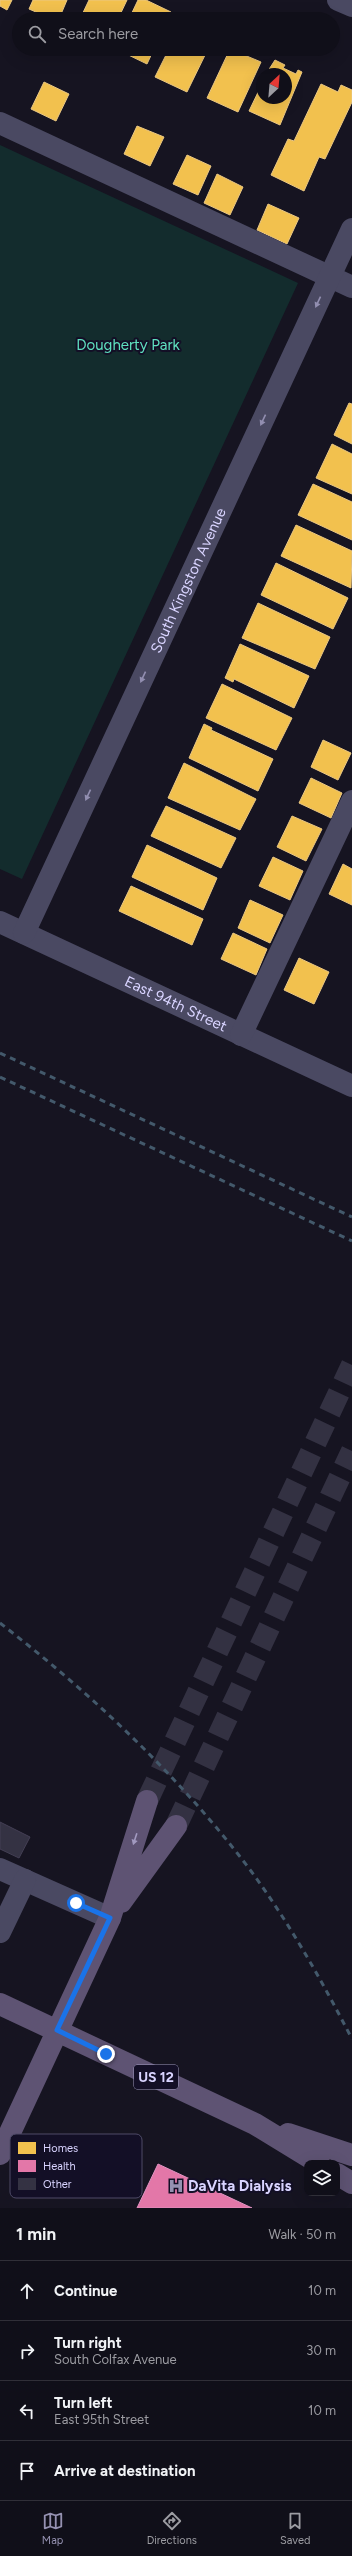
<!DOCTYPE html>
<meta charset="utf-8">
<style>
body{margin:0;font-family:Figtree,sans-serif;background:#1e1d26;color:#f1f3f6}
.controls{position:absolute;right:12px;bottom:12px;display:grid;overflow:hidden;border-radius:8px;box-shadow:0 4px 16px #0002}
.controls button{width:36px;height:36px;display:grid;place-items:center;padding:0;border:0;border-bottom:1px solid #302f38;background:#100f19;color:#f1f3f6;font:20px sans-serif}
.compass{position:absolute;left:256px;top:68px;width:36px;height:36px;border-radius:50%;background:#100f19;box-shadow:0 4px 16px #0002;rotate:26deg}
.stop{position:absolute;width:12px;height:12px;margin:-9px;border:3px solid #1a73e8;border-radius:50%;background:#fff}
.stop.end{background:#1a73e8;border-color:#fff;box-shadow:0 1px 4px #0008}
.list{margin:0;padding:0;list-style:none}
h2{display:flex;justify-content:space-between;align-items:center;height:52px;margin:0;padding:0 16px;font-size:17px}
h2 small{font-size:13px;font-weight:400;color:#9c9ca2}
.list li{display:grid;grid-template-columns:26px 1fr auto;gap:12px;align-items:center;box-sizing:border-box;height:60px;padding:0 16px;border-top:1px solid #302f38}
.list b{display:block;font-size:15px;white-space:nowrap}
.list p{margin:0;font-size:13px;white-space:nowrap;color:#9c9ca2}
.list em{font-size:13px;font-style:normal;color:#9c9ca2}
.icon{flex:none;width:22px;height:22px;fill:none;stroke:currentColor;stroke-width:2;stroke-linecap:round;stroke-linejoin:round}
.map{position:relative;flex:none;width:352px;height:2208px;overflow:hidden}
.search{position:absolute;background:#100f19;box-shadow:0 4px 16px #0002;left:12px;right:12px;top:12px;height:44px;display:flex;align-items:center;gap:10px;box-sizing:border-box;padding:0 14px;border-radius:22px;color:#9c9ca2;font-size:15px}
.sheet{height:292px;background:#100f19}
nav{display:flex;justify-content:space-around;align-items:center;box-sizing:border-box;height:56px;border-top:1px solid #302f38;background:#100f19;font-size:11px;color:#9c9ca2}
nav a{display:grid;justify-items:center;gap:2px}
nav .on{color:#9591b1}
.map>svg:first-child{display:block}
.green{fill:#132c2d}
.homes{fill:#f2c14e;stroke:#eac783}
.health{fill:#e377a8;stroke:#e093c2}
.building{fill:#343243;stroke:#433f54}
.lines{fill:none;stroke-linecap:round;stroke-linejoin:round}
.major-tunnel{stroke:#333142;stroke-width:22;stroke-dasharray:22 11;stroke-linecap:butt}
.minor{stroke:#4a4962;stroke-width:22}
.major{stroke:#5e5373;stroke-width:22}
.rail{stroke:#43596b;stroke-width:3;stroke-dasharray:6 5;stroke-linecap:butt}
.oneway{fill:#928eb0}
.oneway2{fill:#a29ac0}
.route{stroke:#1a73e8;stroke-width:5}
.labels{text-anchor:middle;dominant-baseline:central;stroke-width:4;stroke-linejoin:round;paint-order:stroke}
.shield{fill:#130f26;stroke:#9e99be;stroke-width:1}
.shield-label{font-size:14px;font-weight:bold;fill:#d9d4ff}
.park-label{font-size:15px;fill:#5fe0c0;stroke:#130f26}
.street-label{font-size:15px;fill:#d9d4ff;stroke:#130f26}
.poi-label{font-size:15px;font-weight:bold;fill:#d9d4ff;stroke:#130f26;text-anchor:start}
.key{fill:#130f26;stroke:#4e4a67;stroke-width:1}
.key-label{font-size:11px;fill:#d9d4ff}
</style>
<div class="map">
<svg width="352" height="2208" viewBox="0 0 352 2208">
<rect width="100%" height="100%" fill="#161421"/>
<path class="green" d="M0,145L298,283L22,879L0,869Z"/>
<path class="homes" d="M0,0H12L7,10L0,6Z
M33,0H67L59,19H52L29,9Z
M89,0H127L118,19H80Z
M138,0H146L171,12L168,19H129Z
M116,49H154L147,64Z
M169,49H208L187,92L155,77Z
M230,49L261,62L238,112L207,98Z
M275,60L285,65L283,68L296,74L298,70L302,72L280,125L249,111L262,84V98H286V74H266Z
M44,82L69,94L56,121L31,109Z
M321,84L338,92L341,85L352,90V102L325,159L319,157L304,191L271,175L288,139L294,141Z
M137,126L164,137L150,166L124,154Z
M187,155L211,166L198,195L173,184Z
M217,174L243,187L230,215L204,203Z
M268,204L299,218L287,244L257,230Z
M349,403L352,404V444L334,435Z
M332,444L352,454V494L316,478Z
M313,484L352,502V540L298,515Z
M296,525L352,551L351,588L281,556Z
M276,563L348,598L333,629L261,595Z
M258,603L330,637L315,669L242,638Z
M240,644L309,676L294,708L234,679L233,682L225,678Z
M222,684L292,718L276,750L206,718Z
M204,724L212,728L211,730L273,759L258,791L189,758Z
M323,740L351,753L338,780L311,767Z
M184,763L256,799L240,830L168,798Z
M311,778L342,793L331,818L299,803Z
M166,806L236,838L221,868L151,836Z
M292,816L322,829L306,861L277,847Z
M147,845L217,878L203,910L132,877Z
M273,857L303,871L290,900L259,886Z
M343,864L352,869V905L329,894Z
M131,886L203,919L192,945L119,911Z
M250,900L283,915L270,943L238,928Z
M233,933L267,949L256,975L221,959Z
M299,958L329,972L314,1004L284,990Z"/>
<path class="health" d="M158,2164L252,2208H137Z"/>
<path class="building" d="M0,1822L30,1837L19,1858L0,1849Z"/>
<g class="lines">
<path class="major-tunnel" d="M147,1801L352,1365
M176,1826L352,1451"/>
<g class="minor">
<path d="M338,0L352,6"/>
<path d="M0,123L352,287"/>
<path id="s1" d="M0,922L352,1086"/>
<path id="s2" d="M24,933L352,229"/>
<path d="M241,1035L352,801"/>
<path d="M0,1869L110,1918"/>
<path d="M0,1932L25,1880"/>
</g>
<path class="major" d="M121,1902L176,1826
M0,2004L255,2124L319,2163
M288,2134L352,2155
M0,2154L110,1918L147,1801
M337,2174L352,2183"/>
<path class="rail" d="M0,1053L352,1217
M0,1077L352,1241
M0,1623C93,1695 180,1777 251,1871C290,1924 322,1981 352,2039"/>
</g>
<defs><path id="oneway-solid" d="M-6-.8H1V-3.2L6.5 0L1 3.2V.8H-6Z"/></defs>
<g class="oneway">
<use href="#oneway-solid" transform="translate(318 302) rotate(115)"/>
<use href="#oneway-solid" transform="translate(263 420) rotate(115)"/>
<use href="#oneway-solid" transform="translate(143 677) rotate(115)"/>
<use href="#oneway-solid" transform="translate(88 795) rotate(115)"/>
</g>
<use class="oneway2" href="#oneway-solid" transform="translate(135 1839) rotate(108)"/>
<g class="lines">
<path class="route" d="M76,1903L110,1918L57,2030L106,2054"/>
</g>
<defs>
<g id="hospital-bare" transform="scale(1.2)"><path d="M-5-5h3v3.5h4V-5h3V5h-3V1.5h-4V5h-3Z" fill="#9591b1" stroke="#130f26" stroke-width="2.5" paint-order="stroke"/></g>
</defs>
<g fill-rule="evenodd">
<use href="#hospital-bare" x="176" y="2186"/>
</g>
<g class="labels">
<rect class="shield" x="134" y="2065" width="44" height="24" rx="3"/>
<g class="shield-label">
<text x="156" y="2077">US 12</text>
</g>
<g class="park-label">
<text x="128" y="345">Dougherty Park</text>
</g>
<g class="street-label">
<text stroke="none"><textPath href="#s2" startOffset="389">South Kingston Avenue</textPath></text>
<text stroke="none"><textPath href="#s1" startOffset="194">East 94th Street</textPath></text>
</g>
<g class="poi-label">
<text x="188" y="2186">DaVita Dialysis</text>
</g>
</g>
<rect x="10" y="2134" width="132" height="64" rx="6" class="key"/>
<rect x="18" y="2142" width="18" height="12" fill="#f2c14e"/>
<rect x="18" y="2160" width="18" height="12" fill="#e377a8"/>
<rect x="18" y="2178" width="18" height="12" fill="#343243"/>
<g class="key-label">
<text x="43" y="2152">Homes</text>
<text x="43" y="2170">Health</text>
<text x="43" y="2188">Other</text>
</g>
</svg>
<div class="controls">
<button><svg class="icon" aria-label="layers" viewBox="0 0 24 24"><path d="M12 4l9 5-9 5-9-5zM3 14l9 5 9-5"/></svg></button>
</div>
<svg class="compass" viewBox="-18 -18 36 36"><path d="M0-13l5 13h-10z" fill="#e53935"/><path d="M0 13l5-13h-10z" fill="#9c9ca2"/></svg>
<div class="stop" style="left:76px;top:1903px"></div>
<div class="stop end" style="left:106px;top:2054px"></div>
<div class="search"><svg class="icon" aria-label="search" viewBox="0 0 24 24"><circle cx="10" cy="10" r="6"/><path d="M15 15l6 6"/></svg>Search here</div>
</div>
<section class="sheet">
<h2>1 min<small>Walk · 50 m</small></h2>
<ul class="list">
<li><svg class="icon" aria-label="ahead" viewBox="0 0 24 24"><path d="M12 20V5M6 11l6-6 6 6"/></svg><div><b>Continue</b></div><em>10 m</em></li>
<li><svg class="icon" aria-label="right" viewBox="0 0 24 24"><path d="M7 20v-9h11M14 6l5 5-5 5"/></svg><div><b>Turn right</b><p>South Colfax Avenue</p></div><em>30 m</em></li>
<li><svg class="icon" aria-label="left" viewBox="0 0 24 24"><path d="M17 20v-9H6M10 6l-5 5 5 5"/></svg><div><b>Turn left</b><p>East 95th Street</p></div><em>10 m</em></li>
<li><svg class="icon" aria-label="arrive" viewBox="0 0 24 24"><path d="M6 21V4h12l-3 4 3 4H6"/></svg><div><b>Arrive at destination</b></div></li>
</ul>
</section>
<nav>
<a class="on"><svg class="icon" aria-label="map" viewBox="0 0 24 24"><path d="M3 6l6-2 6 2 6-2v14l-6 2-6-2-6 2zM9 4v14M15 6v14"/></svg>Map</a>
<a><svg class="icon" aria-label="directions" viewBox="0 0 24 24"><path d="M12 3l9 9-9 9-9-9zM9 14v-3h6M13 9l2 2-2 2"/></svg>Directions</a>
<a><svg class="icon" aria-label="saved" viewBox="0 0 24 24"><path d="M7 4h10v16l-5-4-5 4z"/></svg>Saved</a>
</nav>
